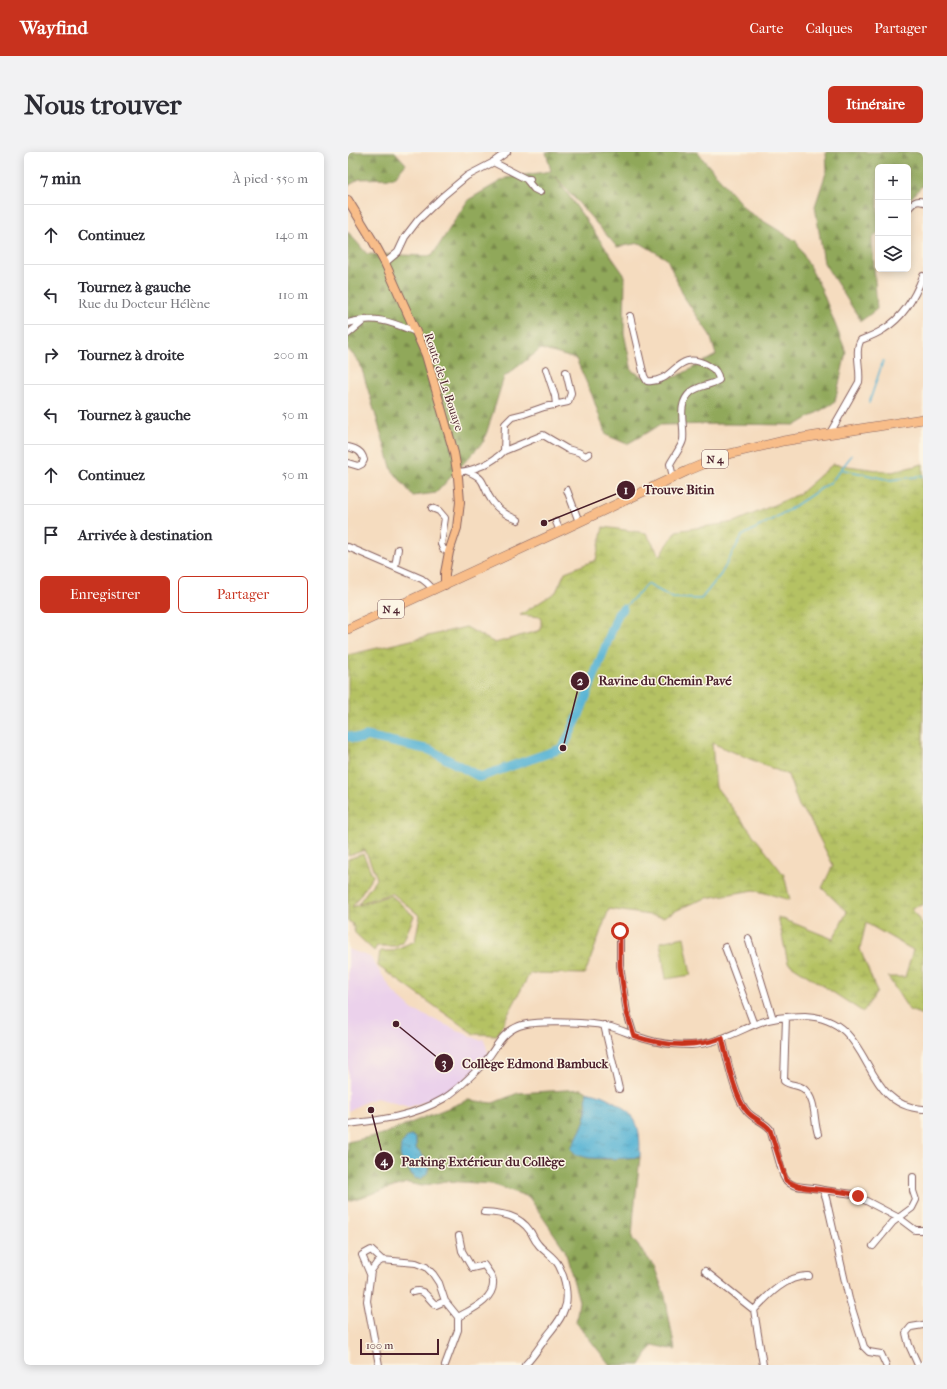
<!DOCTYPE html>
<html lang="fr">
<meta charset="utf-8">
<style>
body{margin:0;font-family:"IM FELL French Canon",serif;background:#f2f2f3;color:#2b2b33}
.controls{position:absolute;right:12px;top:12px;display:grid;overflow:hidden;border-radius:6px;box-shadow:0 2px 10px #0003}
.controls button{width:36px;height:36px;display:grid;place-items:center;padding:0;border:0;border-bottom:1px solid #e1e1e2;background:#fff;color:#2b2b33;font:20px sans-serif}
.scale{position:absolute;left:12px;bottom:10px;width:79px;box-sizing:border-box;padding-left:4px;border:2px solid #4a1f2b;border-top:0;font-size:11px;line-height:14px;white-space:nowrap;color:#4a1f2b;-webkit-text-stroke:3px #fcf5e5;paint-order:stroke}
.stop{position:absolute;width:12px;height:12px;margin:-9px;border:3px solid #c8321e;border-radius:50%;background:#fff}
.stop.end{background:#c8321e;border-color:#fff;box-shadow:0 1px 4px #0008}
.list{margin:0;padding:0;list-style:none}
h2{display:flex;justify-content:space-between;align-items:center;height:52px;margin:0;padding:0 16px;font-size:17px}
h2 small{font-size:13px;font-weight:400;color:#7c7c81}
.list li{display:grid;grid-template-columns:26px 1fr auto;gap:12px;align-items:center;box-sizing:border-box;height:60px;padding:0 16px;border-top:1px solid #e1e1e2}
.list b{display:block;font-size:15px;white-space:nowrap}
.list p{margin:0;font-size:13px;white-space:nowrap;color:#7c7c81}
.list em{font-size:13px;font-style:normal;color:#7c7c81}
.actions{display:flex;gap:8px;padding:12px 16px}
.actions a{flex:1;padding:9px 0;border:1px solid #c8321e;border-radius:6px;text-align:center;font-size:14px;color:#c8321e}
.actions .main{background:#c8321e;color:#fff}
.icon{flex:none;width:22px;height:22px;fill:none;stroke:currentColor;stroke-width:2;stroke-linecap:round;stroke-linejoin:round}
.map{position:relative;flex:none;width:575px;height:1213px;overflow:hidden;border-radius:6px}
header{display:flex;align-items:center;gap:24px;box-sizing:border-box;height:56px;padding:0 20px;background:#c8321e;color:#fff}
header strong{font-size:19px}
nav{display:flex;gap:22px;margin-inline-start:auto;font-size:14px}
.intro{display:flex;align-items:center;justify-content:space-between;box-sizing:border-box;height:96px;padding:0 24px}
h1{margin:0;font-size:28px}
.button{padding:10px 18px;border-radius:6px;background:#c8321e;color:#fff;font-size:14px;font-weight:700}
main{display:flex;gap:24px;padding:0 24px}
aside{flex:1;background:#fff;border-radius:6px;box-shadow:0 2px 10px #0003}
.map>svg:first-child{display:block}
.built{fill:#ebd1eb}
.forest{fill:url(#forest-firs);stroke:#6d6442;fill-rule:evenodd}
.wetland{fill:url(#wetland-marsh);stroke:#807048}
.park{fill:#b5c264;stroke:#807048}
.water{fill:url(#water-ripples);stroke:#506980}
.lines{fill:none;stroke-linecap:round;stroke-linejoin:round}
.stream{stroke:#56b3d4;stroke-width:1.5}
.river{stroke:#56b3d4;stroke-width:9}
.minor-casing{stroke:#86615f;stroke-width:8}
.major-casing{stroke:#86615f;stroke-width:10}
.highway-casing{stroke:#86615f;stroke-width:10}
.minor{stroke:#fff;stroke-width:6}
.major{stroke:#f8bd89;stroke-width:8}
.highway{stroke:#f8bd89;stroke-width:9}
.route{stroke:#c8321e;stroke-width:5}
.labels{text-anchor:middle;dominant-baseline:central;stroke-width:3;stroke-linejoin:round;paint-order:stroke}
.shield{fill:#fcf5e5;stroke:#7f5f63;stroke-width:1}
.shield-label{font-size:11px;font-weight:bold;fill:#4a1f2b}
.street-label{font-size:12px;fill:#4a1f2b;stroke:#fcf5e5}
.leader{fill:none;stroke:#4a1f2b;stroke-width:1.5}
.callout-dot{fill:#4a1f2b;stroke:#fcf5e5;stroke-width:1.5}
.mark-label{font-size:12px;text-anchor:middle;font-weight:bold;fill:#fff}
.callout-label{font-size:13px;text-anchor:middle;font-weight:bold;fill:#4a1f2b;stroke:#fcf5e5;stroke-width:3;stroke-linejoin:round;paint-order:stroke}
</style>
<header>
<strong>Wayfind</strong>
<nav><a>Carte</a><a>Calques</a><a>Partager</a></nav>
</header>
<div class="intro"><h1>Nous trouver</h1><a class="button">Itinéraire</a></div>
<main>
<aside>
<h2>7 min<small>À pied · 550 m</small></h2>
<ul class="list">
<li><svg class="icon" aria-label="ahead" viewBox="0 0 24 24"><path d="M12 20V5M6 11l6-6 6 6"/></svg><div><b>Continuez</b></div><em>140 m</em></li>
<li><svg class="icon" aria-label="left" viewBox="0 0 24 24"><path d="M17 20v-9H6M10 6l-5 5 5 5"/></svg><div><b>Tournez à gauche</b><p>Rue du Docteur Hélène</p></div><em>110 m</em></li>
<li><svg class="icon" aria-label="right" viewBox="0 0 24 24"><path d="M7 20v-9h11M14 6l5 5-5 5"/></svg><div><b>Tournez à droite</b></div><em>200 m</em></li>
<li><svg class="icon" aria-label="left" viewBox="0 0 24 24"><path d="M17 20v-9H6M10 6l-5 5 5 5"/></svg><div><b>Tournez à gauche</b></div><em>50 m</em></li>
<li><svg class="icon" aria-label="ahead" viewBox="0 0 24 24"><path d="M12 20V5M6 11l6-6 6 6"/></svg><div><b>Continuez</b></div><em>50 m</em></li>
<li><svg class="icon" aria-label="arrive" viewBox="0 0 24 24"><path d="M6 21V4h12l-3 4 3 4H6"/></svg><div><b>Arrivée à destination</b></div></li>
</ul>
<div class="actions"><a class="main">Enregistrer</a><a>Partager</a></div>
</aside>
<div class="map">
<svg width="575" height="1213" viewBox="0 0 575 1213">
<defs>
<pattern id="forest-firs" width="22" height="20" patternUnits="userSpaceOnUse"><rect width="22" height="20" fill="#90a85a"/><path d="M5 1l3.5 6h-7zM16 11l3.5 6h-7z" fill="#78884b"/></pattern>
<pattern id="wetland-marsh" width="20" height="14" patternUnits="userSpaceOnUse"><rect width="20" height="14" fill="#b5c264"/><path d="M1 5h8M5 5V1M11 12h8M15 12V8" fill="none" stroke="#9da657"/></pattern>
<pattern id="water-ripples" width="26" height="14" patternUnits="userSpaceOnUse"><rect width="26" height="14" fill="#56b3d4"/><path d="M2 4q2-2 4 0t4 0M15 11q2-2 4 0t4 0" fill="none" stroke="#4991ac"/></pattern>
</defs>
<rect width="100%" height="100%" fill="#fcf5e5"/>
<filter id="ink" filterUnits="userSpaceOnUse"><feTurbulence type="fractalNoise" baseFrequency=".025" numOctaves="2"/><feDisplacementMap in="SourceGraphic" scale="8" xChannelSelector="R" yChannelSelector="G"/><feConvolveMatrix kernelMatrix="1 2 1 2 8 2 1 2 1" color-interpolation-filters="sRGB"/></filter>
<filter id="wash" filterUnits="userSpaceOnUse"><feTurbulence type="fractalNoise" baseFrequency=".012" numOctaves="4" result="noise"/><feDisplacementMap in="SourceGraphic" scale="16" xChannelSelector="R" yChannelSelector="G"/><feGaussianBlur stdDeviation="0.9" result="paint"/><feColorMatrix in="noise" values="0 0 0 0 0 0 0 0 0 0 0 0 0 0 0 0 0 1.4 0 .05"/><feComposite in="paint" operator="in"/></filter>
<g filter="url(#wash)">
<rect width="100%" height="100%" fill="#f5dcbf"/>
<path class="built" d="M0,797L22,805L46,841L65,858L131,888L136,887L141,904L103,941L61,955L29,946L17,950L0,959Z"/>
<path class="forest" d="M0,0H47L58,12L46,26L11,27L0,34Z
M198,0H349L399,59L448,89L473,136L498,200L487,250L448,273L377,272L312,273L279,292L258,283L244,243L228,207L193,197L156,225L136,289L88,341L65,344L44,318L12,211L0,197V80L19,102L84,104L120,48L158,26L203,19ZM207,24L269,95L292,91L319,107L336,145L362,183L368,203L330,224L304,229L284,219L276,181L277,124Z
M478,0H575V33L560,49V15H530V81L524,87L529,157L513,169L476,111L467,54L479,18Z
M234,937L239,940V958L237,968L235,976L227,989L228,1003L256,1007L292,1005L286,1059L284,1086L306,1114L317,1144L327,1198L305,1193L292,1213H262L228,1170L231,1149L217,1098L181,1045L144,1032L97,1029L74,1034L59,1031L0,1049V990L35,982L120,948L145,951L170,941ZM68,988V997C74,1002 81,1008 80,1017L63,1022L57,1010Z"/>
<path class="wetland" d="M485,312L544,320L575,312V753L563,756L575,773V863L561,858L540,825H557L565,798L518,771L512,797L529,840L515,860L440,811L430,765L485,787L499,760L474,736L485,713L462,668L451,654L440,623L364,591L368,635L436,723L442,748L406,738L359,746L342,752L315,765L261,757L237,822L182,821L149,883L126,882L30,814L32,799H43L67,789L72,764L44,741L10,752L29,726L17,698L0,704V503L118,475L147,491L193,478V465L172,463L208,440L217,420L248,408L255,375L298,381L312,404L328,379L387,370L451,342Z
M15,702L25,724L4,755L43,743L66,764L56,788L48,794H29L26,799L7,781L4,771L0,769V707Z"/>
<path class="park" d="M336,785L343,823L318,827L312,790Z"/>
<path class="water" d="M239,940C247,940 256,944 263,948C291,964 292,974 292,1005L266,1007L241,1006L228,1003L223,996C230,984 236,973 239,960C240,953 237,946 239,940Z
M63,984L66,985L68,988V997C78,1006 88,1019 72,1027L66,1026L53,1006L52,1002L53,993L59,985Z"/>
<g class="lines">
<path class="stream" d="M521,251L535,209
M493,317L542,328L575,324
M275,457L299,432L325,446L353,447L373,422L394,384L439,359L483,330L504,303"/>
<path class="river" d="M0,584C6,586 13,589 18,584L82,598L132,625L215,596L231,563L270,462L275,457"/>
</g>
</g>
<g filter="url(#ink)">
<g class="lines">
<g class="minor-casing">
<path id="minor" d="M145,10L178,27H182
M178,27L186,37L192,40
M560,57C564,52 568,47 575,50
M37,111L50,100L57,85L70,68L95,44L119,24L144,11L159,0
M282,164L296,224L299,229C328,232 327,195 361,214C367,217 370,221 371,228C362,234 351,233 343,240C328,253 337,272 335,288C334,294 325,306 322,312L325,325
M0,171C27,163 43,170 68,180
M0,182L18,167
M198,217L207,244L208,253
M482,281L511,230C513,217 506,198 513,188C521,185 529,182 536,177C556,165 567,145 575,124
M0,295C8,297 14,299 16,308L14,312L10,314L0,311
M156,299L195,283L219,297L230,300L238,304L241,302
M119,319C140,327 133,334 144,349C150,358 160,364 170,368
M110,320C127,318 144,311 156,299L157,272L164,265L176,262L196,255L220,250L223,241L218,220
M219,338L231,370
M84,356L91,359L97,366L93,392L95,397L101,400
M208,370L212,379
M0,395L74,427L79,431L86,438
M47,415L50,397
M272,779V814L279,861L286,884
M400,786L425,867
M377,795L406,873
M438,865L436,929C442,934 450,932 456,937C469,949 465,967 470,982
M256,873L271,937
M374,886C379,905 386,944 398,958C404,967 416,969 422,977L435,1023C441,1039 462,1033 475,1038L478,1046L501,1147L516,1195L521,1200L533,1202L538,1213
M0,972C33,968 66,964 95,947C110,938 123,924 135,912C148,898 151,882 171,874C187,868 245,870 263,875C274,878 285,884 297,887C312,892 327,893 343,893C366,892 385,882 405,873C421,866 440,864 457,864C529,867 509,953 575,957
M475,1038L505,1042L551,1066L567,1078H575
M136,1060C154,1061 171,1063 182,1079C185,1083 186,1088 190,1092C196,1100 206,1104 211,1114C217,1126 222,1146 216,1158C213,1168 205,1176 199,1184C192,1194 186,1204 177,1213
M525,1094L545,1070L564,1056L568,1048L565,1039V1025
M357,1119L406,1158
M22,1122L14,1103L23,1098L34,1108L68,1111L78,1115L85,1122L91,1131L97,1149L110,1165V1178L97,1213
M65,1140C77,1135 80,1148 88,1153L97,1149
M110,1165C122,1158 147,1148 145,1129C145,1124 139,1118 136,1113L124,1116L114,1099L111,1084
M31,1213L19,1149L23,1119L28,1112L34,1108
M415,1213L406,1158C420,1143 439,1123 461,1124
M570,1213L561,1193L558,1181L563,1175L575,1173"/>
</g>
<g class="major-casing">
<path id="major" d="M0,48L25,89L37,111L68,180L78,203L106,301L110,325L112,350L109,376L101,400L97,421V433"/>
</g>
<g class="highway-casing">
<path id="highway" d="M0,477L212,379L339,319L377,303L435,289L575,267"/>
</g>
<use href="#minor" class="minor"/>
<use href="#major" class="major"/>
<use href="#highway" class="highway"/>
</g>
</g>
<g class="lines" filter="url(#ink)">
<path class="route" d="M272,779V814L279,861L286,884C315,894 345,896 374,886C379,905 386,944 398,958C404,967 416,969 422,978L438,1028C453,1041 491,1035 510,1044"/>
</g>
<g class="labels">
<g class="shield">
<rect x="354" y="298" width="26" height="18" rx="3"/>
<rect x="30" y="448" width="26" height="18" rx="3"/>
</g>
<g class="shield-label">
<text x="367" y="307">N 4</text>
<text x="43" y="457">N 4</text>
</g>
<g class="street-label">
<text transform="translate(96 230) rotate(72)">Route de La Bouaye</text>
</g>
</g>
<path class="leader" d="M196 371L278 338M215 596L232 529M48 872L96 911M23 958L36 1009"/>
<g class="callout-dot">
<circle cx="196" cy="371" r="4"/>
<circle cx="215" cy="596" r="4"/>
<circle cx="48" cy="872" r="4"/>
<circle cx="23" cy="958" r="4"/>
<circle cx="278" cy="338" r="10"/>
<circle cx="232" cy="529" r="10"/>
<circle cx="96" cy="911" r="10"/>
<circle cx="36" cy="1009" r="10"/>
</g>
<g class="mark-label">
<text x="278" y="342">1</text>
<text x="232" y="533">2</text>
<text x="96" y="915">3</text>
<text x="36" y="1013">4</text>
</g>
<g class="callout-label">
<text x="331" y="342">Trouve Bitin</text>
<text x="317" y="533">Ravine du Chemin Pavé</text>
<text x="187" y="916">Collège Edmond Bambuck</text>
<text x="135" y="1014">Parking Extérieur du Collège</text>
</g>
</svg>
<div class="controls">
<button>+</button>
<button>−</button>
<button><svg class="icon" aria-label="layers" viewBox="0 0 24 24"><path d="M12 4l9 5-9 5-9-5zM3 14l9 5 9-5"/></svg></button>
</div>
<div class="scale">100 m</div>
<div class="stop" style="left:272px;top:779px"></div>
<div class="stop end" style="left:510px;top:1044px"></div>
</div>
</main>
